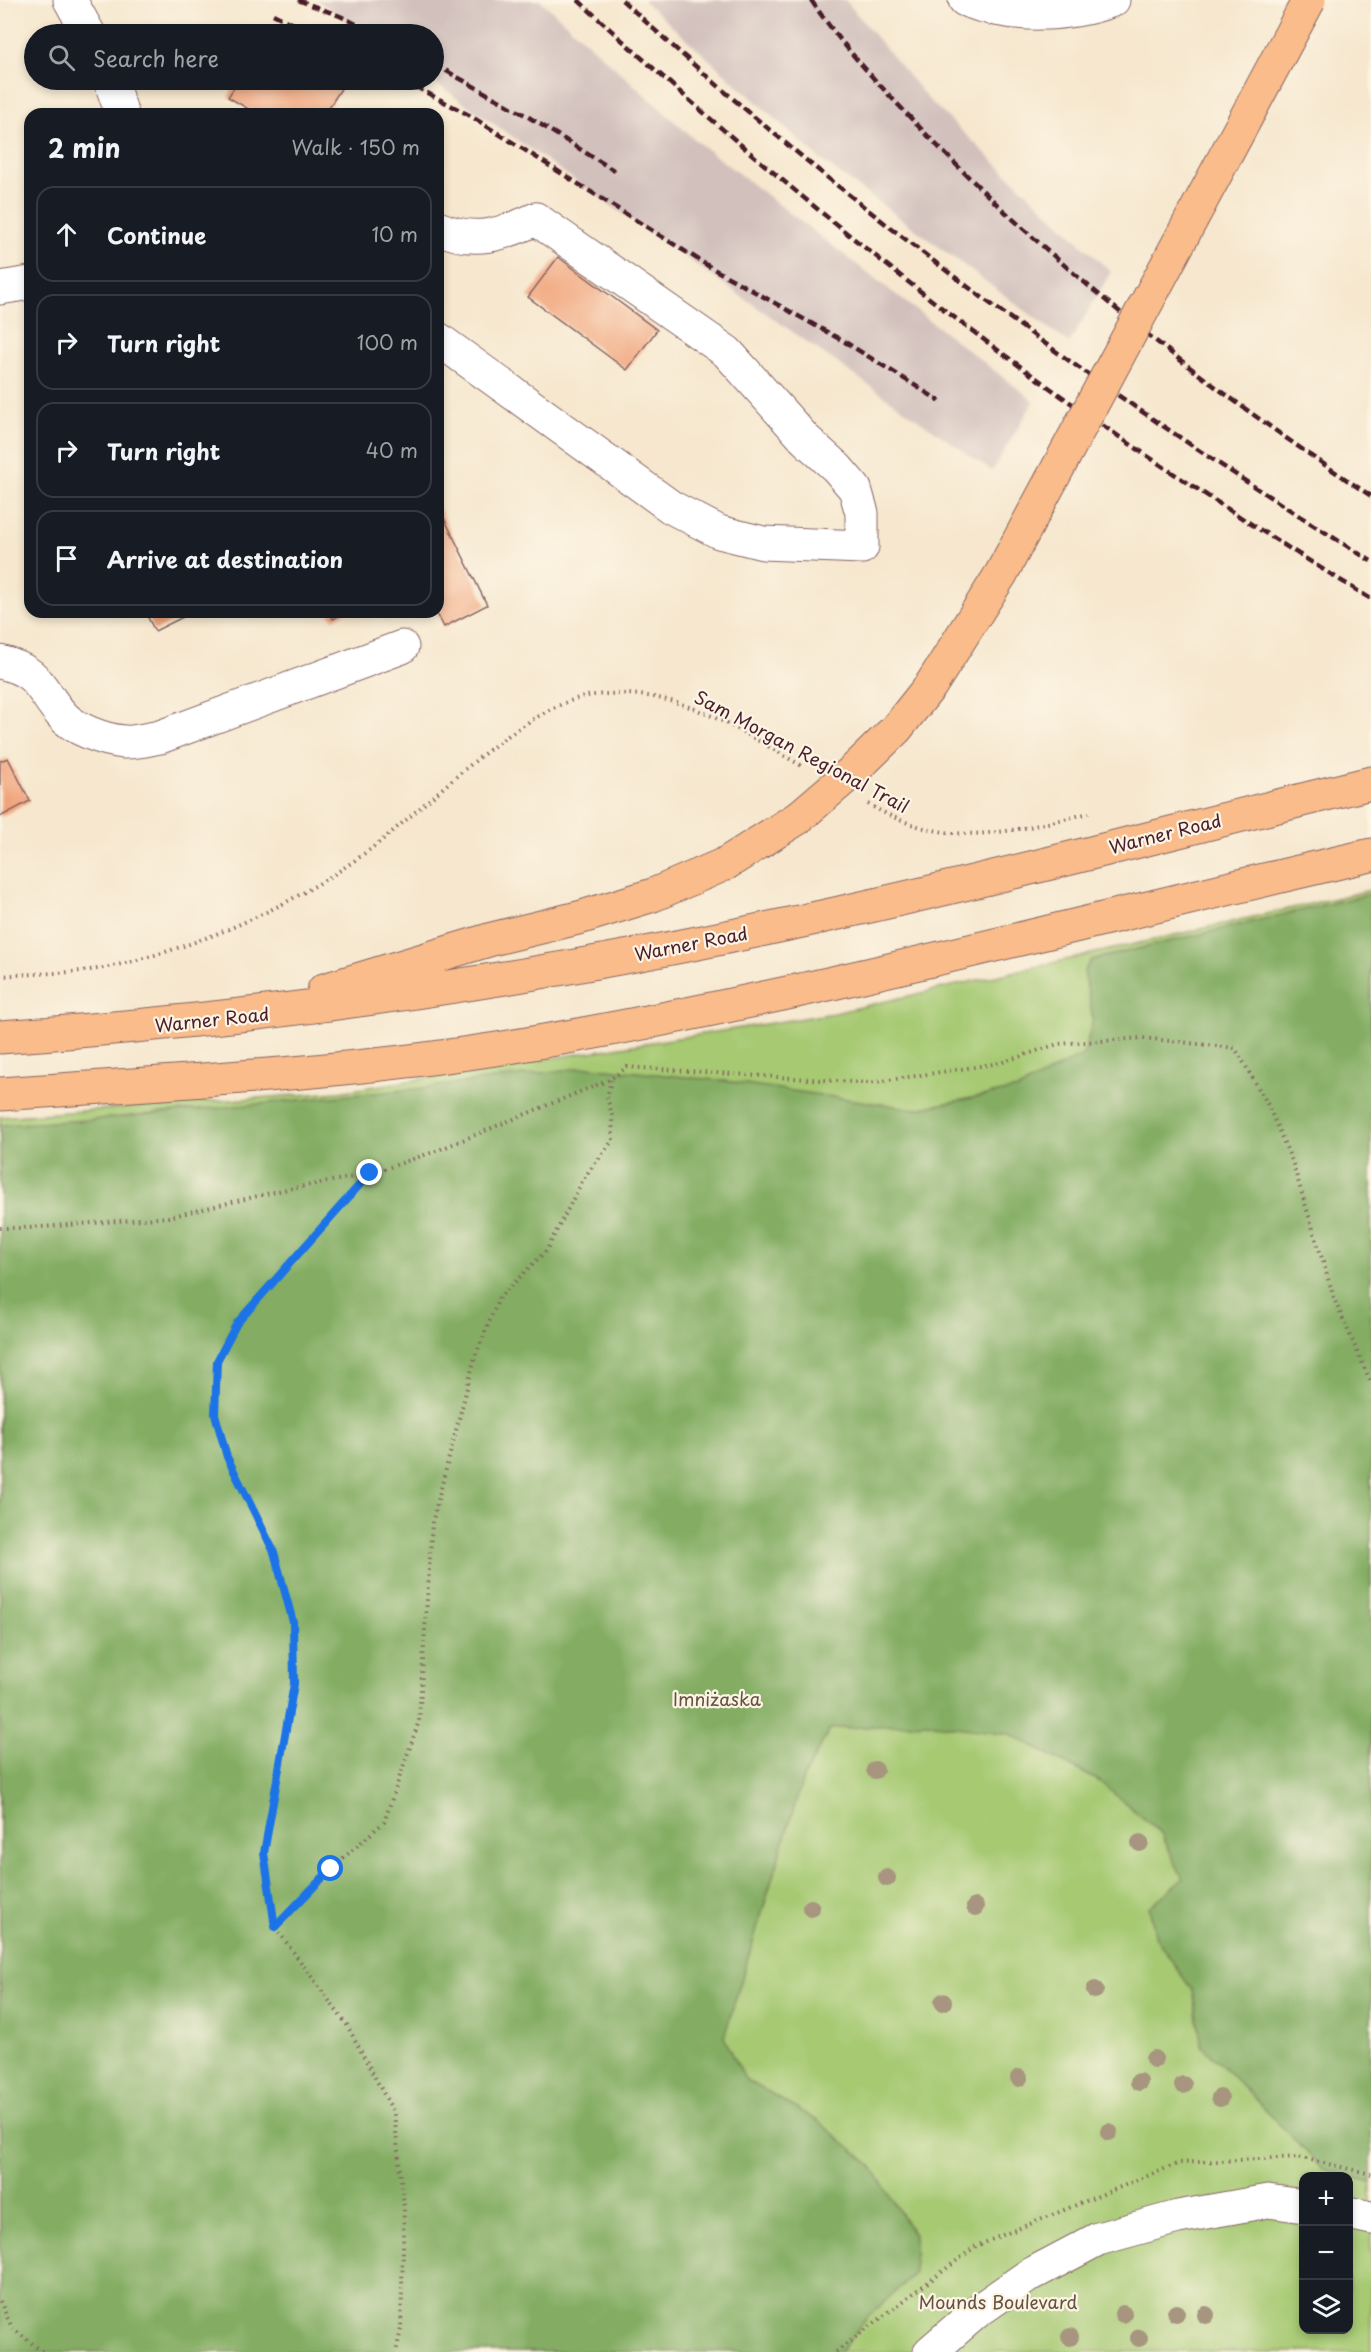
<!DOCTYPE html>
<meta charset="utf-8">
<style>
body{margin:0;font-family:"Playpen Sans",sans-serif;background:#242831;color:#f1f3f6}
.controls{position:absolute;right:18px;bottom:18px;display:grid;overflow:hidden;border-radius:12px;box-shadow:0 3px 9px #0003}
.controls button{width:54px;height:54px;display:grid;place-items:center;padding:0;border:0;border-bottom:2px solid #363941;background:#171b24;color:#f1f3f6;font:30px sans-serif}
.stop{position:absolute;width:18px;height:18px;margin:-14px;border:4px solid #1a73e8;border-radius:50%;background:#fff}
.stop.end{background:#1a73e8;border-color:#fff;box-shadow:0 2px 6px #0008}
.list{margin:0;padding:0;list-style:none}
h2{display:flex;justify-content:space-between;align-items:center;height:78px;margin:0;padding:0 24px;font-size:26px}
h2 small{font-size:20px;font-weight:400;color:#9ea1a6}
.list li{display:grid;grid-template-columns:39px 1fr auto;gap:18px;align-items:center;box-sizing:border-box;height:96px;margin:0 12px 12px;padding:0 12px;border:2px solid #363941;border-radius:18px}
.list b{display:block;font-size:22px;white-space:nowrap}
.list em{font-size:20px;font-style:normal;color:#9ea1a6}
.icon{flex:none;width:33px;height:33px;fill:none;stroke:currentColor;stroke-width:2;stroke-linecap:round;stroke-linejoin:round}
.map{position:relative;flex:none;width:1371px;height:2352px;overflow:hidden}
.search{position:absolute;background:#171b24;box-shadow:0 3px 9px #0003;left:24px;top:24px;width:420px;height:66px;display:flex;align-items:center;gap:15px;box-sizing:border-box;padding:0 21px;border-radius:33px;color:#9ea1a6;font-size:22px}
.panel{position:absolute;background:#171b24;box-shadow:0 3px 9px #0003;left:24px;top:108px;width:420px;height:510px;border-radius:18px}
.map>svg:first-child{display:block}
.industrial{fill:#d1c0bc}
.green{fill:#a6c972;stroke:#78744e;stroke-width:1.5;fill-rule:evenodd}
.forest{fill:#84ad64;stroke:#676648;stroke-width:1.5}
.building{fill:#f1a47c}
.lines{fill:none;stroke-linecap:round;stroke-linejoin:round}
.minor-casing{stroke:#866564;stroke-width:35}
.highway-casing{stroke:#866564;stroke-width:35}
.path{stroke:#866564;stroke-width:4;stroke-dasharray:1.5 4.5;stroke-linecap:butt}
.minor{stroke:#fff;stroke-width:33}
.highway{stroke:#f9bc8a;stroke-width:33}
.rail{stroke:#4a1f2b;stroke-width:4.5;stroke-dasharray:9 4.5;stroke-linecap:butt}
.highway-bridge-casing{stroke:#866564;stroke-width:35;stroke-linecap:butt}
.highway-bridge{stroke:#f9bc8a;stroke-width:33}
.tree{fill:#a79580}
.route{stroke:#1a73e8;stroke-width:8}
.labels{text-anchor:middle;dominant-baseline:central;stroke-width:4.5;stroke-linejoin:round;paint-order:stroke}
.street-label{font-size:18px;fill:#4a1f2b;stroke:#fcf5e5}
.park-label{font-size:18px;fill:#665240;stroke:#fcf5e5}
</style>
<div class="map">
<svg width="1371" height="2352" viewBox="0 0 1371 2352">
<rect width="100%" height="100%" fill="#fcf5e5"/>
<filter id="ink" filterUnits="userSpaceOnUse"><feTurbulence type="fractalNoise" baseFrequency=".0167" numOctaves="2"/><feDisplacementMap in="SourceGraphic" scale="12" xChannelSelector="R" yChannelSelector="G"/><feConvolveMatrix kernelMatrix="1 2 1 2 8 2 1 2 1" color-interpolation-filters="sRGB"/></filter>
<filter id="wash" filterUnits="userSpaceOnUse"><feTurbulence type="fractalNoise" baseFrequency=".008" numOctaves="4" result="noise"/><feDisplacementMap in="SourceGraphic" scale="24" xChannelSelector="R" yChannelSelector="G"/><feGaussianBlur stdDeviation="1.35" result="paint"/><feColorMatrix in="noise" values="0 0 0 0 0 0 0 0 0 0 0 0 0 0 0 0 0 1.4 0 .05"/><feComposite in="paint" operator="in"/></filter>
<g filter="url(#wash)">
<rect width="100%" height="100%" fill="#f6e7ce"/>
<path class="industrial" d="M317,0H540L695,140L1034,401L992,471L431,80H434V34H366Z
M643,0H845L928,99L1111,272L1069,343L820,159Z"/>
<path class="green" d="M1371,890V2352H0V1117L339,1092L834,1013ZM1304,2176H1348V2330H1304Z"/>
<path class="forest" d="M1371,894V2182L1323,2169L1202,2045L1192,1990L1156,1938L1149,1907L1183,1879L1161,1833L1099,1781L1010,1734L926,1723L830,1729L803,1778L724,2037L745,2079L818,2121L870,2164L914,2235V2274L867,2318L840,2352H0V1125L89,1120L415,1089L588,1067L725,1081L916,1109L1018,1089L1084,1054L1093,1019L1084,971L1091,960Z"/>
<g id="blocks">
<path class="building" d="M239,80H330L342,87L325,114H257L228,97Z
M558,257L657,330L627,370L528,297Z
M438,506L487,605L444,627L436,612H438Z
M145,612H193L155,631Z
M329,612H347L333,619Z
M8,758L30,801L0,817V761Z"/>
</g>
</g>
<g filter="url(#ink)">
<use href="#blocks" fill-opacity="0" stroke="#866564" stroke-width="1.5"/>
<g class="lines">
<g class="minor-casing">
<path id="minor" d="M70,0L89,34
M965,0C1010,18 1067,17 1113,0
M110,80L122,114
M438,228C475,244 501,235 536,219L727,352L805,439L837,468L855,489L862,513V547L763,543L719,532L671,507L438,339
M0,288L30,283
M0,662C40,672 37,685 61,714C73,729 104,740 124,742C135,743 149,739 160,737L402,647
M1348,2213L1371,2218
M930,2352L975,2313L1028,2276L1098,2239L1178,2217L1268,2201L1304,2206"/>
</g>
<g class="highway-casing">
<path id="highway" d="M324,990L492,939L582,917L653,895L725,864
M0,1037C283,1018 562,975 839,913C1017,874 1194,826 1371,783
M0,1094C181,1081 365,1073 544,1041C823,993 1096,918 1371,855"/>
</g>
<path class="path" d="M868,804C948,851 1006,833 1089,813
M0,976C36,973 79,974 113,966C204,945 293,906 368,851C426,808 524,703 594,695C679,686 734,728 804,767
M370,1174L237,1323L217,1361L215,1414L227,1457L274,1552L293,1622L294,1684L264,1853L275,1927L347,2025L394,2113L404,2207L401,2329L396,2352
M0,1228H29L169,1217L283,1190L370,1174L436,1151L611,1079L627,1067L869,1083L1000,1063L1058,1044L1143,1038L1235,1048L1266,1101L1292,1161L1335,1301L1371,1383
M276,1927L331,1869L384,1822L419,1721L432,1523L475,1357L499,1298L546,1251L584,1178L613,1140L612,1115L607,1097L611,1080
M0,2301L12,2328L43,2352
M836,2352L976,2246L1179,2163L1298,2157L1371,2174"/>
<use href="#minor" class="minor"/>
<use href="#highway" class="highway"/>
<path class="rail" d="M298,0L340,16L376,34
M578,0C719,130 866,254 1021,367C1134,450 1252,526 1371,599
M622,0C852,212 1105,396 1371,561
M811,0C843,48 886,92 926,134C1059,272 1211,390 1371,496
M273,14L314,34
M434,64L527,116L615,171
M403,80L469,115L710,267L845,342L940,401"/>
<g class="highway-bridge-casing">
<path id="highway-bridge" d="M725,864L798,818L854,770L896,729L931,685L1001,574L1309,0"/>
</g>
<use href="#highway-bridge" class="highway-bridge"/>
</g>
<g class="tree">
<circle cx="875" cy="1770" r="9"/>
<circle cx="1140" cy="1843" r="9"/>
<circle cx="887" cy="1878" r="9"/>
<circle cx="975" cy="1907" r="9"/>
<circle cx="811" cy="1908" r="9"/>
<circle cx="1095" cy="1990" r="9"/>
<circle cx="943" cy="2002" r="9"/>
<circle cx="1154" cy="2059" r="9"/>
<circle cx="1019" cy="2078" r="9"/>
<circle cx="1139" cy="2082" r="9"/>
<circle cx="1183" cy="2085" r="9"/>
<circle cx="1220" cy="2098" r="9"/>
<circle cx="1109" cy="2132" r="9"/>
<circle cx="1176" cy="2313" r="9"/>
<circle cx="1123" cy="2314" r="9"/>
<circle cx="1206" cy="2315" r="9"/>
<circle cx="1070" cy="2337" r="9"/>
<circle cx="1139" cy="2338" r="9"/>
</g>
</g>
<g class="lines" filter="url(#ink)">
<path class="route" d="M331,1869L275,1927L264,1853L294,1684L293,1622L274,1552L227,1457L215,1414L217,1361L237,1323L370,1173"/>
</g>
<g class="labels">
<g class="street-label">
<text transform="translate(802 751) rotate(28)">Sam Morgan Regional Trail</text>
<text transform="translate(1165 833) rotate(-14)">Warner Road</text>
<text transform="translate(691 943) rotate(-11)">Warner Road</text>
<text transform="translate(212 1019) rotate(-6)">Warner Road</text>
</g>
<g class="park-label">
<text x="717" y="1698">Imniżaska</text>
<text x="998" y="2301">Mounds Boulevard</text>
</g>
</g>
</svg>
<div class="controls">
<button>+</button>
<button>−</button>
<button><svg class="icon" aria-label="layers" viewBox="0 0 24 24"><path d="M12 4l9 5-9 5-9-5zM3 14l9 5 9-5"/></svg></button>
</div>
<div class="stop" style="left:331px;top:1869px"></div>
<div class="stop end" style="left:370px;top:1173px"></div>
<div class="search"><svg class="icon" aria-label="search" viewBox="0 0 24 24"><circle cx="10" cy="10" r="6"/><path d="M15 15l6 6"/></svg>Search here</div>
<section class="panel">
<h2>2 min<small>Walk · 150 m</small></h2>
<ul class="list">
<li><svg class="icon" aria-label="ahead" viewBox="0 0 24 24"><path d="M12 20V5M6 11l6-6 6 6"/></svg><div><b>Continue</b></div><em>10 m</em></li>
<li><svg class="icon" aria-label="right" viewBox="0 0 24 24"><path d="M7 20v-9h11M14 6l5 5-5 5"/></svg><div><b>Turn right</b></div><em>100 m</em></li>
<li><svg class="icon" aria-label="right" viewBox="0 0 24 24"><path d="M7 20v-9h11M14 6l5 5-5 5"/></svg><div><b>Turn right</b></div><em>40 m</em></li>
<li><svg class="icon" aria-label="arrive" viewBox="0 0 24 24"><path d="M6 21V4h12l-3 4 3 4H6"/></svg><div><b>Arrive at destination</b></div></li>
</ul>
</section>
</div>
